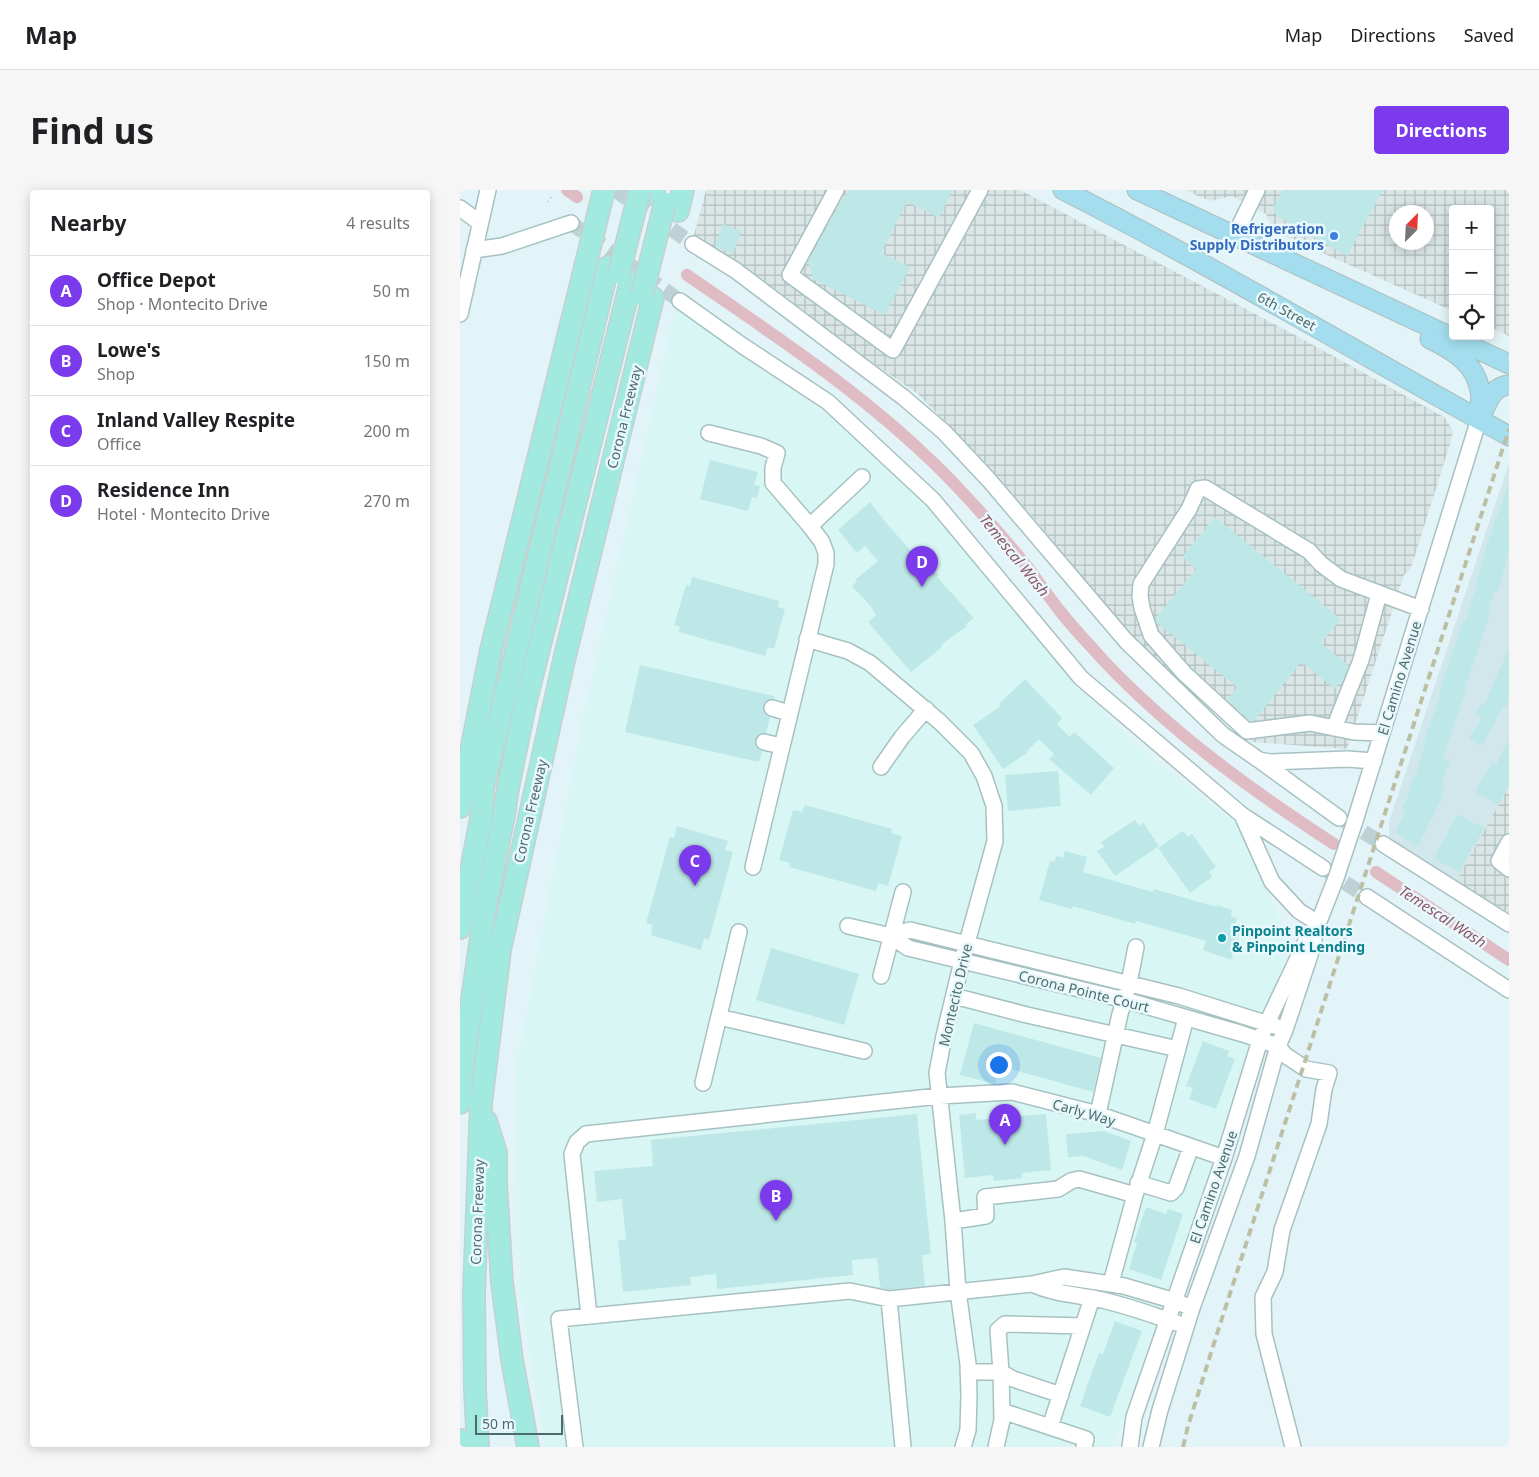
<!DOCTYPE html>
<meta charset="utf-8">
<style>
body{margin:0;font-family:"Noto Sans",sans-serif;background:#f6f6f6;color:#202124}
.controls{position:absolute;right:15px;top:15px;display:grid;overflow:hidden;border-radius:5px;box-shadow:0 2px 12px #0003}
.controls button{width:45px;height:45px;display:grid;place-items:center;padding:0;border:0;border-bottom:1px solid #e0e0e0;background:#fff;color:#202124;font:25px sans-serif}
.compass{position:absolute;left:929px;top:15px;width:45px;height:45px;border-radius:50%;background:#fff;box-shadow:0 2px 12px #0003;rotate:24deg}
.scale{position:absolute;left:15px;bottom:12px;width:88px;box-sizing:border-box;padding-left:5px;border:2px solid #4d6d6b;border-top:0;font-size:14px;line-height:18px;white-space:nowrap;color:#4d6d6b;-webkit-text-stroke:4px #e8f8fc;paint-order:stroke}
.you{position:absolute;left:538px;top:874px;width:18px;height:18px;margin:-12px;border:4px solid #fff;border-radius:50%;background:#1a73e8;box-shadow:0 0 0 8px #1a73e833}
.badge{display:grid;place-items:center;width:32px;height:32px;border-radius:50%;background:#7c3aed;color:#fff;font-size:16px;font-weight:700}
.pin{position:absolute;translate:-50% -41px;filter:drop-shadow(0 1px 2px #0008)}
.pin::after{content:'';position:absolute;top:26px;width:18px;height:15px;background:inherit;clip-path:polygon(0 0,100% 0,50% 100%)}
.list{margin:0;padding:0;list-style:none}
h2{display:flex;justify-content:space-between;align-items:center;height:65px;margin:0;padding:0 20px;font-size:21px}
h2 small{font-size:16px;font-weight:400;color:#757577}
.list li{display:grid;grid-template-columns:32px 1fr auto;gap:15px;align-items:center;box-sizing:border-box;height:70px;padding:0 20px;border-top:1px solid #e0e0e0}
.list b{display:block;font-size:19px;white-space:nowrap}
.list p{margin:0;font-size:16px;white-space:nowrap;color:#757577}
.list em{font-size:16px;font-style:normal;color:#757577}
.icon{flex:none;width:28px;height:28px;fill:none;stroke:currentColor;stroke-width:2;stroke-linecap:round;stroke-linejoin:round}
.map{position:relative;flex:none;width:1049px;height:1257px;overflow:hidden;border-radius:5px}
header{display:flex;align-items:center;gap:30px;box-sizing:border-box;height:70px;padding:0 25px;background:#fff;border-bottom:1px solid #e0e0e0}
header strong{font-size:24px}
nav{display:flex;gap:28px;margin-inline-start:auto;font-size:18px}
.intro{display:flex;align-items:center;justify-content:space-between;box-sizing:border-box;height:120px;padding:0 30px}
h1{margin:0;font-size:35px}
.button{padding:12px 22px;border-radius:5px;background:#7c3aed;color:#fff;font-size:18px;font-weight:700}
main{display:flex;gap:30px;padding:0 30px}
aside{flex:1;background:#fff;border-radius:5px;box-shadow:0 2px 12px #0003}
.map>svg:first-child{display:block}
.residential{fill:#d1e7ec}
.commercial{fill:#d8f7f4}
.industrial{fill:url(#industrial-grid);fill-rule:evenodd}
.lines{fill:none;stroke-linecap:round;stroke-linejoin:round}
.canal{stroke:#dfbbc4;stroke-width:12}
.building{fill:#bde8e7}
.minor-tunnel{stroke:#bed2d5;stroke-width:15;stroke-dasharray:15 8;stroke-linecap:butt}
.minor-casing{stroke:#a7c1c2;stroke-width:18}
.major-casing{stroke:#adbcbb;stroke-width:21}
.highway-casing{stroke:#c6d0d0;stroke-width:24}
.path{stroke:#a2cecd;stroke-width:2;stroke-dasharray:1 4;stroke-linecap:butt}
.minor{stroke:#fff;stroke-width:15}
.major{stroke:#a4deee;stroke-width:19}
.highway{stroke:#a2eae0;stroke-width:21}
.rail{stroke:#bcbfa4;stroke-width:4;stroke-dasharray:8 5;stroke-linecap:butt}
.minor-bridge-casing{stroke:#a7c1c2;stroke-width:18;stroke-linecap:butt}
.highway-bridge-casing{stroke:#c6d0d0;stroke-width:24;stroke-linecap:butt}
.minor-bridge{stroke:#fff;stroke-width:15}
.highway-bridge{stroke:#a2eae0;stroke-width:21}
.shop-dot{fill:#3f7fe0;stroke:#e8f8fc;stroke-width:2}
.culture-dot{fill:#0f9aa8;stroke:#e8f8fc;stroke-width:2}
.labels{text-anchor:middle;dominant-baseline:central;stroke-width:5;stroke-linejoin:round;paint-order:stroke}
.shop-label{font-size:14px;font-weight:bold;fill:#366cbe;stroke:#e8f8fc;text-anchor:end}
.street-label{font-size:14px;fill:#4d6d6b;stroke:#e8f8fc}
.culture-label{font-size:14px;font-weight:bold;fill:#0d838f;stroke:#e8f8fc;text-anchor:start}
.water-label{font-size:15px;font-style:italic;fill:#905462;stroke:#e8f8fc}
</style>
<header>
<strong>Map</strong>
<nav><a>Map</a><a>Directions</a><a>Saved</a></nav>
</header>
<div class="intro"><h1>Find us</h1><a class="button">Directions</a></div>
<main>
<aside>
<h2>Nearby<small>4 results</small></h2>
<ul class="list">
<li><span class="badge">A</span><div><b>Office Depot</b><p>Shop · Montecito Drive</p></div><em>50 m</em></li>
<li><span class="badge">B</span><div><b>Lowe's</b><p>Shop</p></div><em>150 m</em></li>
<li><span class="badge">C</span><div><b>Inland Valley Respite</b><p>Office</p></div><em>200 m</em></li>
<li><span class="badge">D</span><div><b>Residence Inn</b><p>Hotel · Montecito Drive</p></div><em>270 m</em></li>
</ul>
</aside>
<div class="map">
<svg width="1049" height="1257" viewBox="0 0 1049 1257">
<defs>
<pattern id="industrial-grid" width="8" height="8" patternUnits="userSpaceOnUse" patternTransform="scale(1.25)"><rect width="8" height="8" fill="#dae5e6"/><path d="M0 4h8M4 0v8" fill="none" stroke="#b3bebe"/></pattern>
</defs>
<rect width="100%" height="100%" fill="#e3f4f8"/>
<path class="residential" d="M1049,273V596L996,691L929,648V632Z"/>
<path class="commercial" d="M216,116L404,251L513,366L615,495L690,566L782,638L830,755L653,1257H85L60,1106L56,879L122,532Z"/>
<path class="industrial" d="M246,0H560L835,145L984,227L993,240L991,251L951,378L944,385L887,559L792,552L722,497L650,423L578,333L523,270L458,204L233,49Z
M725,0H1049V146L1030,137V19H993V121L813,41L806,24L772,6L750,11ZM936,22H966V52H936Z
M1049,596V723L996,691Z"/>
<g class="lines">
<path class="canal" d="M107,0L117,7
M227,85C308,141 391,195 463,263C498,295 530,332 561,369C575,385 586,404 600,421C613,438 629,454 643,470C711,542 791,600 874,654
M916,682L1049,770"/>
</g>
<path class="building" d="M389,0H493L479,28L447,12L421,63L450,77L425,125L353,89L348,71L385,4L387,5Z
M823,0H923L887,66L816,26L817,24L813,22L815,19L813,18Z
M263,34L281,41L273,64L255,56Z
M250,270L298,282L294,295L300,296L297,308L292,307L288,321L240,309Z
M1048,294L1049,360L1038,401L1035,400L1028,419L1031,420L1004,500L1006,501L983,568L990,570L981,596L985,597L981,609L958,656L935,643L946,622L942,619L951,600L949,599L953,587L955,588L966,551L964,550L981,504L979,503L1003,431H1005L1017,395L1016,394L1026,358Z
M410,312L428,335L467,379L471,377L479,386L477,387L514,428L506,434L507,436L481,455L482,457L451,482L408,432L416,425L412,419H413L392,396L397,391L396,389L418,371L405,356L397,363L378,340Z
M755,327L881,429L861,453L889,476L884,488L875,499L841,472L794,531H790L767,510L777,497L696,432L695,429L736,379L722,367Z
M232,387L319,411L318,417L325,419L314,459L308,457L305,466L219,442L220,437L214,435L226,395L230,396Z
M1049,458V509L1045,518L1043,517L1022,556L1009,549L1022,527L1015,524L1020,514L1024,516Z
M180,475L314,506V509L306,511L303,516L305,524L310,527L306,543L298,545L295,550L297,558L302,561L299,572L165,542Z
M565,489L602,528L597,534L610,547L614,542L654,578L631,605L589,569L594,564L579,549L566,562L567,563L543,579L513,535L541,516L539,514Z
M1049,549V595L1039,615L1015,602L1032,573L1036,575Z
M598,581L601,616L548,621L545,585Z
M345,615L432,639L431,643L442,646L428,696L418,693L416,701L329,677L330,673L319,670L333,620L342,622Z
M997,624L1024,638L1015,656L1013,655L1000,682L974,669Z
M675,630L679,636L683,632L699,656L655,686L637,661L644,657L641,652Z
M217,636L268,651L265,660L273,662L249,750L244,748L241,760L191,745L193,735L186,733L210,647L214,648Z
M723,641L728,647L732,644L756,677L749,682L752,687L730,703L698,658Z
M605,661L627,667L623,682L693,702L694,699L757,717V715L772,720L771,726L777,728L775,734L782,736L771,770L743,760L746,751L676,731L675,734L613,716L612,719L579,710L590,671L595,672L596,666L603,668Z
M311,758L399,784L384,835L296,810Z
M514,833L641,868L633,902L540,876L535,894L500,885Z
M743,851L769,861L767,866L775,869L756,919L729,909L733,898L726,896Z
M516,923V930L586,924L591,980L562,983V988L534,991L533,985L505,988L499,925Z
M457,924L471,1064L462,1065L465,1096L429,1100L420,1097L417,1068L392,1070L393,1085L257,1099L256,1084L230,1087L231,1095L163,1102L158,1050H166L162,1009L137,1012L134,981L193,976L191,950Z
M644,941L671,951L662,980L624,966L608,967L606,944Z
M686,1017L706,1024L708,1019L723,1024L701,1090L669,1079L677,1053L674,1052Z
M655,1131L682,1141L650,1227L620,1216L639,1163L643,1164Z"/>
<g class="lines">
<path class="minor-tunnel" d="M155,0L233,54
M111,33L220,111
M884,630L923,654
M866,680L907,707"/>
<g class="minor-casing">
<path id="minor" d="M376,0L330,85L433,160L520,0
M0,18L20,33
M775,45L797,0
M233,54L275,80L443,207L484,242L529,290L666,451L763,545L799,570L810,572L887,569L914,571
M14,60L42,56L111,33
M220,111L283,156L368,212L473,310L621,488L782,625L812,692L839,721L858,733
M0,124L28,0
M249,243L301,256L317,263L313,278V293L350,336L362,352L366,363V374L293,677
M350,336L402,287
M347,449L388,461L410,473L480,532L511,563L524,586L534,616L535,651L502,771L484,846L477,883L493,1031L498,1101L508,1174L509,1205L508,1240L503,1257
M312,518L329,523
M874,538L901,470L919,404
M922,543L894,542L850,533L787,541L724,483L691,445L682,418L680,406L681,394L729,319L738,299L745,298L849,361L861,374L881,389L961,419
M304,552L321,556
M799,570L879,628
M421,577L442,547L466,519
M782,625L863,678
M894,634L1019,229
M1049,652L1039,671L1049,679
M923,654L1049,734
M907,707L1049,800
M388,736L431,746L450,740L719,806L815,836
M431,746L448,758L665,810L783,844L818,856L825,865L846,879L869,883L864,899L859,934L822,1040L815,1082L803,1107L804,1144L833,1257
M421,786L443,702
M494,806L567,825L718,859
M259,827L404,861
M243,893L279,742
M638,924L660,824L669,793L676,757
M678,993L711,1003L716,998L731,957
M493,1031L526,1026L525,1007L598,999L611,991L619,989L675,1005L695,944L726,828
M651,1093L675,1005
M572,1094C592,1103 610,1104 632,1108C661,1113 689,1124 717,1133
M429,1109L443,1257
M129,1126L112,964L117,952L126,944L479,906L552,902L638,924L764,968
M508,1182H541L553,1189L601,1205
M542,1221L626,1249L624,1257
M590,1237L632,1108
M115,1257L99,1129L390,1101L429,1109L572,1094L604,1087L664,1096L715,1111L732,1118
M536,1257L542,1230L541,1182L538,1140L545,1134L623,1136
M670,1257L674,1227L764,968L800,850L807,833L846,751L849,748
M691,1257L700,1220L732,1118L787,966L818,856L825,840L854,753V744L876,688"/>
</g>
<g class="major-casing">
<path id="major" d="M603,0C755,77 900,164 1049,246
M677,0L1049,174
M970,149C993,160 1016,174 1020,201C1022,210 1019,220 1019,229
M1022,224C1028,211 1033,196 1049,195"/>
</g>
<g class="highway-casing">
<path id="highway" d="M193,4L194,0
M218,21L223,0
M0,617L31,460L128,65
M0,738L22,623L23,598L148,77
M0,913L2,880L24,726L44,625L48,598L65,515L171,91
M26,931L36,963V994L42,1092L52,1170L68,1257
M0,1250L1,1257
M18,1257L15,1200L14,1104L21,913L40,760L104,470L193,108"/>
</g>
<path class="path" d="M88,12L92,6"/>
<use href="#minor" class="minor"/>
<use href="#major" class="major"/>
<use href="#highway" class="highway"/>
<path class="rail" d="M723,1257L728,1236L756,1147L1049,239"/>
<g class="minor-bridge-casing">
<path id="minor-bridge" d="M876,688L894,634"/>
</g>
<g class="highway-bridge-casing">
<path id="highway-bridge" d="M128,65L144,0
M159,83L180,0
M182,105L205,13"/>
</g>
<use href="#minor-bridge" class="minor-bridge"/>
<use href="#highway-bridge" class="highway-bridge"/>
</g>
<circle class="shop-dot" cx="874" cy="46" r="5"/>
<circle class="culture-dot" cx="762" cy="748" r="5"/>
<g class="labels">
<g class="shop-label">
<text x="864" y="38">Refrigeration<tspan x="864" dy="16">Supply Distributors</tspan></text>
</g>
<g class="street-label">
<text transform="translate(827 121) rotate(29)">6th Street</text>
<text transform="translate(164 227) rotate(-76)">Corona Freeway</text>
<text transform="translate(939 488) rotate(-73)">El Camino Avenue</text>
<text transform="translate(70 621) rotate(-77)">Corona Freeway</text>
<text transform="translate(624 801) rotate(14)">Corona Pointe Court</text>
<text transform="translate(495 805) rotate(-77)">Montecito Drive</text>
<text transform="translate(624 922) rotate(16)">Carly Way</text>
<text transform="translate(753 997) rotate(-71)">El Camino Avenue</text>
<text transform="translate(17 1022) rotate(-88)">Corona Freeway</text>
</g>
<g class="culture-label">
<text x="772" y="740">Pinpoint Realtors<tspan x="772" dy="16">&amp; Pinpoint Lending</tspan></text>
</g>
<g class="water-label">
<text transform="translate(555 365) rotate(51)">Temescal Wash</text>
<text transform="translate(983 726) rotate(33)">Temescal Wash</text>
</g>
</g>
</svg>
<div class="controls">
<button>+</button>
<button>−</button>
<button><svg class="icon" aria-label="locate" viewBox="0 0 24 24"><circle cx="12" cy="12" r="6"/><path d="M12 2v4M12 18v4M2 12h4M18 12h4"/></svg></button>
</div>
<svg class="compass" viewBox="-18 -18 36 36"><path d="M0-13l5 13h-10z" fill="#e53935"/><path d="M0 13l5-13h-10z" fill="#757577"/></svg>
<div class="scale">50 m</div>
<div class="you"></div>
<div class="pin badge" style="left:545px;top:955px">A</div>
<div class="pin badge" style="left:316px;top:1031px">B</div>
<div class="pin badge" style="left:235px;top:696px">C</div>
<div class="pin badge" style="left:462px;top:397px">D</div>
</div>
</main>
